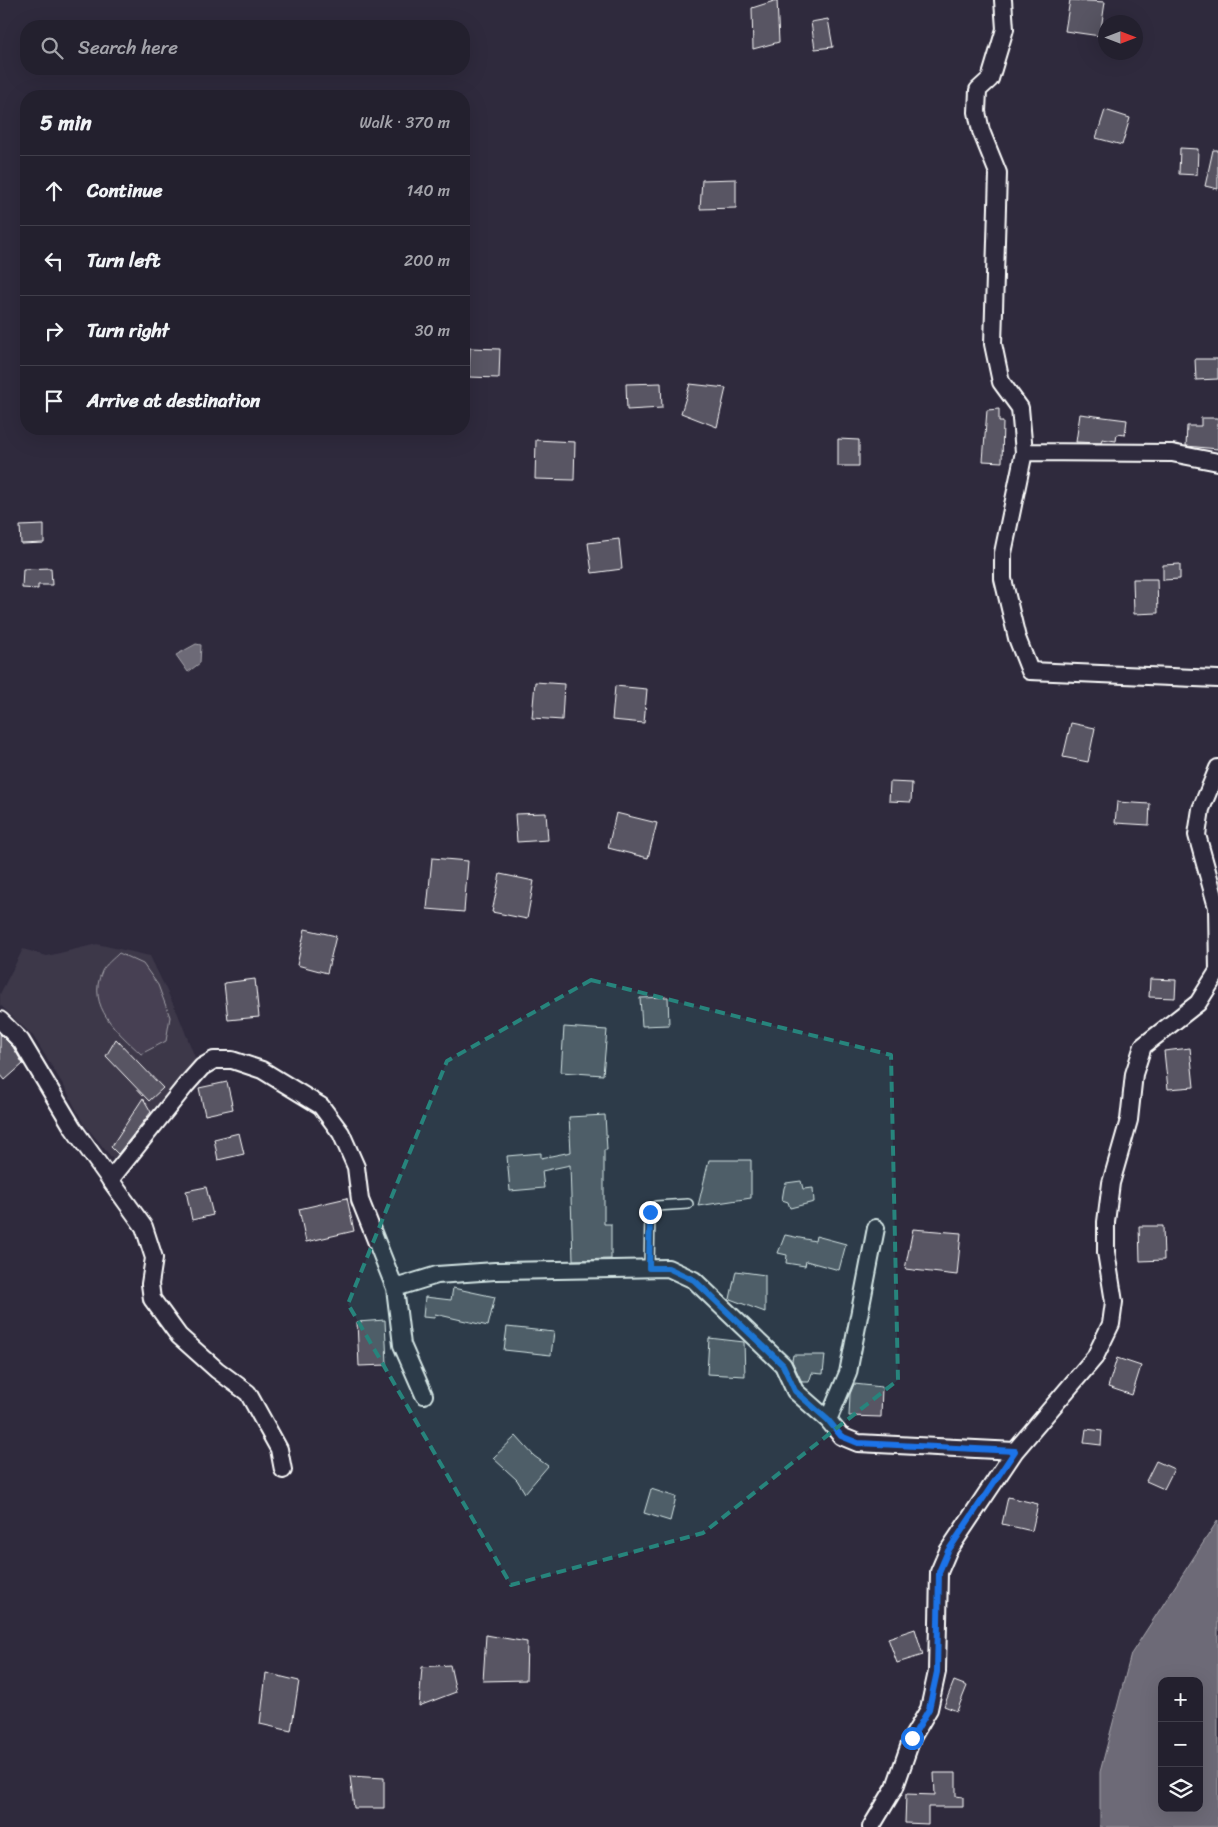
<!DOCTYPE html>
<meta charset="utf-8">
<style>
body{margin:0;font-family:Sriracha,sans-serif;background:#2f2d3a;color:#f1f3f6}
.controls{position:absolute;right:15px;bottom:15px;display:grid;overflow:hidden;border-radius:10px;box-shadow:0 5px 20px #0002}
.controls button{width:45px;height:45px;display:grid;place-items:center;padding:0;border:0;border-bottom:1px solid #403e4a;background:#23202e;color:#f1f3f6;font:25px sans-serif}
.compass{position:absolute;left:1098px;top:15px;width:45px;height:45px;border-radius:50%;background:#23202e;box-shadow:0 5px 20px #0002;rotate:90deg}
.stop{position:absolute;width:15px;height:15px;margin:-11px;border:4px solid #1a73e8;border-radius:50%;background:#fff}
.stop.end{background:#1a73e8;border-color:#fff;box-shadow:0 1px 5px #0008}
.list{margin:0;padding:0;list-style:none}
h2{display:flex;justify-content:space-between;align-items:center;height:65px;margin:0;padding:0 20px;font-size:21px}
h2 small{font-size:16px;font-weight:400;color:#a3a3aa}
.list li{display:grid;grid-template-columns:32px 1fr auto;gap:15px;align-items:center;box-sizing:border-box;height:70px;padding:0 20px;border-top:1px solid #403e4a}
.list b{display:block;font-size:19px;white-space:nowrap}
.list em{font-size:16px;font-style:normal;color:#a3a3aa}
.icon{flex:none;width:28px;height:28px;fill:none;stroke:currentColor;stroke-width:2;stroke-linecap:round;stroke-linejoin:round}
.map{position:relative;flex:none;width:1218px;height:1827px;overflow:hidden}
.search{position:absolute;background:#23202e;box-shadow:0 5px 20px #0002;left:20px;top:20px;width:450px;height:55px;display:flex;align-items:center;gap:12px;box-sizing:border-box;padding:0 18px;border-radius:20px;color:#a3a3aa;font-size:19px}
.panel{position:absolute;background:#23202e;box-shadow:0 5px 20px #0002;left:20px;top:90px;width:450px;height:345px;border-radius:20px}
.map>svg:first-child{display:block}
.built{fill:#3c3749}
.green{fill:#464152;stroke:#a2a0a8}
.water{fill:#6d6a77;stroke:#a7a6ad;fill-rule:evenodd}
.building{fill:#595564;stroke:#fff}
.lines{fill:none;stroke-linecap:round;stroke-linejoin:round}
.lane-casing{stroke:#fff;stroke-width:12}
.street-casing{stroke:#fff;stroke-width:20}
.lane{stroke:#2f2a3d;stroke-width:9}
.street{stroke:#2f2a3d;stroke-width:16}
.route{stroke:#1a73e8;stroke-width:6}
.marked{fill:#27847c;fill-opacity:0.2;stroke:#27847c;stroke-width:4;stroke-dasharray:10 6;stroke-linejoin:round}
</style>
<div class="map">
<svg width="1218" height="1827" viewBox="0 0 1218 1827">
<rect width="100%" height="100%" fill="#2f2a3d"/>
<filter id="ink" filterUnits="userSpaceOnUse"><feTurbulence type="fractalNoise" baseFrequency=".02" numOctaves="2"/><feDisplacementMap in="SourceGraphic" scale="10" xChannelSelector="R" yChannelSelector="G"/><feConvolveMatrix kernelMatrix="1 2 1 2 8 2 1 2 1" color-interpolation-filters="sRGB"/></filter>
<g filter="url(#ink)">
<path class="built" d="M97,944L150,956L178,1014L196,1060L167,1104L117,1164L83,1123L65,1088L33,1036L0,1005V994L23,949L47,956Z"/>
<path class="green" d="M119,953L143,964L158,985L170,1017L166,1041L141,1054C118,1032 86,1007 102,971C105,965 114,958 119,953Z"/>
<path class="water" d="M196,644L201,645L200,663L188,672L176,655Z
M1218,1520V1827H1100V1772L1131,1654ZM1162,1681H1199V1808H1162Z"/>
<path class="building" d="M777,0L779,42L753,49L752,8Z
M1070,0L1105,2L1100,36L1065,31Z
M828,19L833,47L815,49L811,22Z
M1105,110L1130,118L1122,145L1096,138Z
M1180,148L1198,149L1197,175L1179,174Z
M1213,150H1218V189L1205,186Z
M736,179V208L700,209L702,180Z
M470,348L500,349L499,378L469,377Z
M1195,359H1218V379L1196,380Z
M661,383L662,408L627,410L626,384Z
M690,384L726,388L717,427L681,413Z
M999,409V422H1003L1002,462L983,461L987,410Z
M1080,414L1127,420L1125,435L1117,434L1116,441L1102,439L1101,443L1076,442Z
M1201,418H1218V449L1186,446L1187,426H1201Z
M838,439L859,440V466H838Z
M536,440L575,442L574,480L535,479Z
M44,525V543L21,544L20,526Z
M619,539L622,569L592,573L588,543Z
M1180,564V579L1163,580V565Z
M51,568L52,585H38V589L22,588L23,569Z
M1133,579H1157L1158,613L1134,614Z
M535,682L564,684L562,720L532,718Z
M615,686L647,689L644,723L612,720Z
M1071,723L1095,728L1088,762L1063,757Z
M890,782L912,783L911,802L889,801Z
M1117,802L1150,804L1149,825L1115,823Z
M546,813L548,840L517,842L515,814Z
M616,813L657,823L648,858L608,848Z
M432,858L468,861L464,912L427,909Z
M500,874L534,881L527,919L492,912Z
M305,929L336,936L327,973L297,965Z
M255,979L259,1017L228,1020L224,983Z
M1150,979L1176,980L1175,998L1149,997Z
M668,997L669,1025L642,1026L640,998Z
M564,1027L607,1030L603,1075L561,1072Z
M0,1034L13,1047L23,1064L5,1080L0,1074Z
M116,1039L163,1088L149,1101L106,1056Z
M1190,1048L1194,1087L1168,1089L1164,1051Z
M227,1082L233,1109L205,1115L199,1088Z
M143,1098L151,1112L118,1154L111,1147Z
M605,1115L607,1150H604V1224H611V1259L573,1260L570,1165L542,1171L544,1188L510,1191L507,1156L541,1153V1158L571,1152L569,1117Z
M239,1133L244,1154L218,1160L214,1139Z
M709,1160H751V1198L698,1206Z
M801,1181L803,1189L813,1188L814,1202L790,1208L788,1202L782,1200L784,1188L786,1183Z
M206,1187L213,1215L192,1220L186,1191Z
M347,1198L354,1231L306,1242L299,1209Z
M1139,1226H1163L1164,1260L1140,1261Z
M913,1229L961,1233L957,1275L905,1269Z
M785,1235L815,1241L816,1236L846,1244L839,1270L806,1261L805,1266L786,1263L787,1255L778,1253Z
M736,1271L765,1275V1312L730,1299Z
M453,1288L495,1297L488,1326L435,1314L434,1318L423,1317L425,1297L451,1300Z
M385,1320L387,1365L359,1366L357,1322Z
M507,1327L554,1332L551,1355L504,1350Z
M709,1338L744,1342L745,1376L707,1374Z
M793,1355H825L823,1374L812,1373L809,1382H802L792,1361Z
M1117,1358L1141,1366L1132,1395L1108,1387Z
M854,1384L882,1387L881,1417L849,1416L850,1394Z
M1086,1429L1102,1431L1101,1445L1084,1443Z
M516,1436L534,1456L548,1466L525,1493L517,1480L493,1458Z
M1156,1461L1174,1469L1164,1489L1146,1481Z
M651,1489L676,1497L670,1521L644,1513Z
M1008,1497L1038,1504L1032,1531L1002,1524Z
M915,1629L923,1655L897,1663L888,1638Z
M486,1635L527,1642L526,1680L483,1681Z
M450,1665L456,1692L419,1706L422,1667Z
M266,1673L299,1681L291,1731L260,1724Z
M954,1681L967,1686L957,1711L944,1706Z
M934,1773H956V1796L963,1797V1807H928V1824L905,1823L906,1794L935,1795Z
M350,1776L384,1778V1808H354Z"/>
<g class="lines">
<g class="lane-casing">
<path id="lane" d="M649,1268L650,1211L656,1206L688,1204"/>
</g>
<g class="street-casing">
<path id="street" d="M1003,0L1005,29L990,79L978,90L977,112L981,131L998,173L993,344L1001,382L1020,408L1024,452L1003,553V579L1017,638L1030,671L1218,679
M1024,452L1172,453L1218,462
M0,1020L21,1041L73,1128L144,1227L154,1258L150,1284L152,1299L179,1336L217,1370L248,1393L279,1449L283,1470
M110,1180L186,1085L202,1067L214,1060H232L262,1070L321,1106L341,1133L356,1167L360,1200L395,1288L402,1345L424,1395
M395,1288L437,1275L495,1271L668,1268L694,1280L783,1365L795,1391L828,1420L841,1436L858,1443L1015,1451L1095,1357L1111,1324L1114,1302L1106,1252V1222L1111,1183L1129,1120L1134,1074L1143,1046L1198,1003L1218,971L1217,907L1197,835L1201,809L1218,768
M828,1420L848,1373L876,1228
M871,1827L895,1787L912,1738L929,1709L937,1672L939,1572L948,1551L1015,1451"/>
</g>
<use href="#lane" class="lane"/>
<use href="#street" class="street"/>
</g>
</g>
<g class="lines" filter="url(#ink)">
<path class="route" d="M650,1212L649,1268H668L694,1280L783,1365L795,1391L828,1420L841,1436L858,1443L1015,1451L948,1551L939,1572L937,1672L929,1709L912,1738"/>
</g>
<path class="marked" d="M591,980L891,1055L898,1380L703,1533L511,1585L348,1304L447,1061Z"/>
</svg>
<div class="controls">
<button>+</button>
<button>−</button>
<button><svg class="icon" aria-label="layers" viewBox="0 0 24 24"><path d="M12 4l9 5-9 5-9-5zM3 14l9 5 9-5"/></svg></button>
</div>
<svg class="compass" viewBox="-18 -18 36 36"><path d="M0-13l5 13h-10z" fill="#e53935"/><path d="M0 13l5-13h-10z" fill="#a3a3aa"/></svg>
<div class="stop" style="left:912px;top:1738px"></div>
<div class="stop end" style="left:650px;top:1212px"></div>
<div class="search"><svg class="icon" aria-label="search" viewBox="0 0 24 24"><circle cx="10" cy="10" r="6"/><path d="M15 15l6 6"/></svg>Search here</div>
<section class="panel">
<h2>5 min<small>Walk · 370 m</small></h2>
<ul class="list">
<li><svg class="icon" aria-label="ahead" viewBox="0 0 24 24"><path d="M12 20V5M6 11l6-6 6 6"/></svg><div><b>Continue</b></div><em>140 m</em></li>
<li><svg class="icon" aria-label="left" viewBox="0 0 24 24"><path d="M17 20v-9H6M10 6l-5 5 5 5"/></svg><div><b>Turn left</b></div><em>200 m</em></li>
<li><svg class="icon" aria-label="right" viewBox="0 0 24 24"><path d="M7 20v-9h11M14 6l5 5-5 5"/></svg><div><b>Turn right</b></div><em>30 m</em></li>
<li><svg class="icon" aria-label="arrive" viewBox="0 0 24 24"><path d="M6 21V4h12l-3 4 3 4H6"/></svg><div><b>Arrive at destination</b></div></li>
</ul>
</section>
</div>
